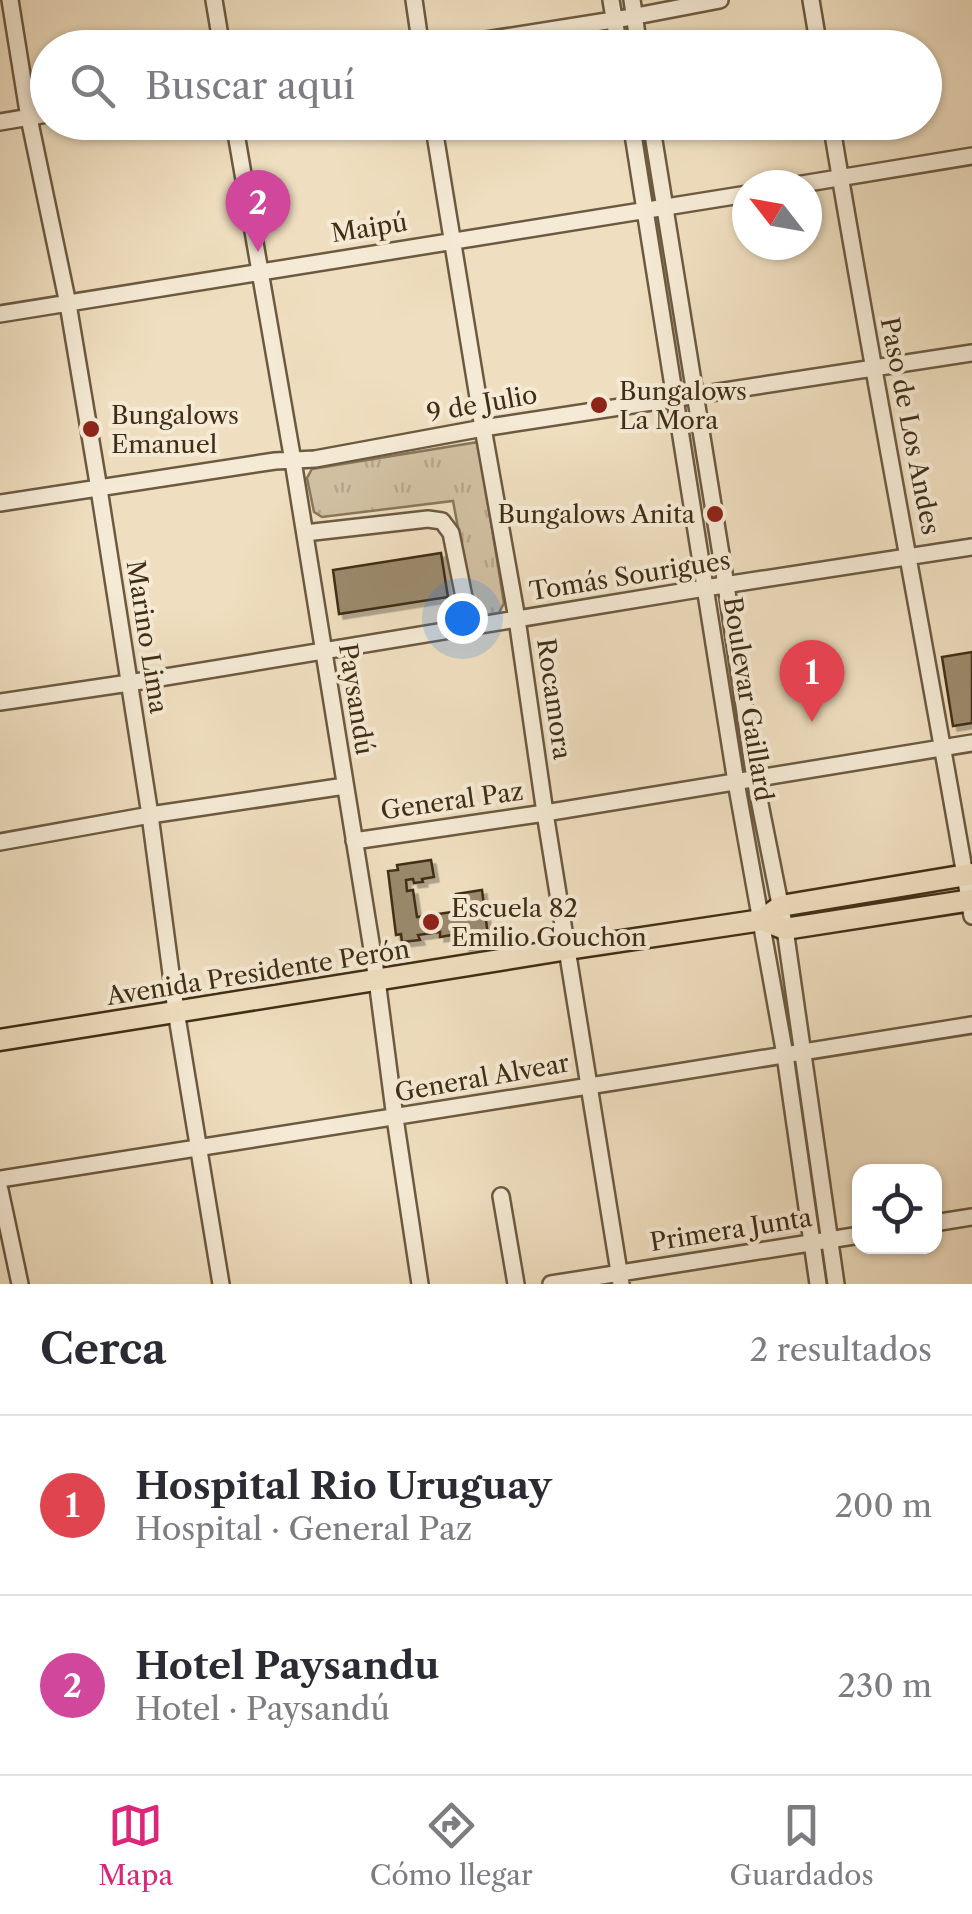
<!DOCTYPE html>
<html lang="es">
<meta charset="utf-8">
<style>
body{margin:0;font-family:"Libre Caslon Text",serif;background:#f2f2f3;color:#2b2b33}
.controls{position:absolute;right:30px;bottom:30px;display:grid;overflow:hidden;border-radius:20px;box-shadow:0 2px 8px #0004}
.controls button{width:90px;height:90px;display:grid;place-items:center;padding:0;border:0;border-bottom:2px solid #e1e1e2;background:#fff;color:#2b2b33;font:50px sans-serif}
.compass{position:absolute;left:732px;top:170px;width:90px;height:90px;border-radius:50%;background:#fff;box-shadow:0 2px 8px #0004;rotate:301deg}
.you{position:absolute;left:462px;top:618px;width:35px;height:35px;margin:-25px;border:8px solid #fff;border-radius:50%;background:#1a73e8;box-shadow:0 0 0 15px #1a73e833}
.badge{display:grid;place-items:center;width:65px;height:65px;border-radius:50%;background:#db2777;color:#fff;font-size:32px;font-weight:700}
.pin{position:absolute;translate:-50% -82px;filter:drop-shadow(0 2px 5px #0008)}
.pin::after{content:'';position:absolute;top:52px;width:35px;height:30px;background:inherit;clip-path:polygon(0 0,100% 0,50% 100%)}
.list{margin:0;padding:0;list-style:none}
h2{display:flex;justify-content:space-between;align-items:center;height:130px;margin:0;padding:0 40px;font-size:42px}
h2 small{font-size:32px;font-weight:400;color:#7c7c81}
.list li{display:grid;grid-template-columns:65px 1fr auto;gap:30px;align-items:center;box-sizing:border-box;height:180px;padding:0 40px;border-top:2px solid #e1e1e2}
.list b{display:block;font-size:38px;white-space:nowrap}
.list p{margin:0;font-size:32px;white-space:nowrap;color:#7c7c81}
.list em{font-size:32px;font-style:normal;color:#7c7c81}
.icon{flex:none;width:55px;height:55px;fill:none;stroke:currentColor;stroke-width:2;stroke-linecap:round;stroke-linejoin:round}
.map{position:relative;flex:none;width:972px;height:1284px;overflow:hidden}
.search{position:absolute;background:#fff;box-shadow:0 2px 8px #0004;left:30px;right:30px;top:30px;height:110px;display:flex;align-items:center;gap:25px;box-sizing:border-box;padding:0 35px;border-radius:55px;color:#7c7c81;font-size:38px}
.sheet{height:490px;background:#fff}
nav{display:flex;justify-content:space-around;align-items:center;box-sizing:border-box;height:140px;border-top:2px solid #e1e1e2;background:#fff;font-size:28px;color:#7c7c81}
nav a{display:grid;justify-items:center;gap:5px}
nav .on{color:#db2777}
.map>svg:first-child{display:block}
.park{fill:url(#park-tufts);stroke:#89775c;stroke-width:2.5}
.building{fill:#9b8a6d;stroke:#412e15;stroke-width:2.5;filter:url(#shadow)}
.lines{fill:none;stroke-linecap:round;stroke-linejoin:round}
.minor-casing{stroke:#6c5a40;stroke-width:20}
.major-casing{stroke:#412e15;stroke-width:25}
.minor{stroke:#f5ead5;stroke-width:15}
.major{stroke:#efdebf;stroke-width:20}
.poi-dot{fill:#8f2418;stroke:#f5ead5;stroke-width:4}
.labels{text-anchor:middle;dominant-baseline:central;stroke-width:8;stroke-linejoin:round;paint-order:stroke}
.street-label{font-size:25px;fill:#412e15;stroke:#f5ead5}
.poi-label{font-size:25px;fill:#412e15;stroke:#f5ead5;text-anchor:start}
</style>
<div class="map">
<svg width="972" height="1284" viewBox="0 0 972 1284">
<defs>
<pattern id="park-tufts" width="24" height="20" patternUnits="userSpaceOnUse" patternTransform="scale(2.5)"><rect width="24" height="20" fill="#d1c0a2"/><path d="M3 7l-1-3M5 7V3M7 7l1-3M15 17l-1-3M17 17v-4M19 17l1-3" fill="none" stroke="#b5a58b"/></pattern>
<filter id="shadow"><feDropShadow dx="4.5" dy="4.5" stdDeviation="0" flood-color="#0004"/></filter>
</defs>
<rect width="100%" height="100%" fill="#efdebf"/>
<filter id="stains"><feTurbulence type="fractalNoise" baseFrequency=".002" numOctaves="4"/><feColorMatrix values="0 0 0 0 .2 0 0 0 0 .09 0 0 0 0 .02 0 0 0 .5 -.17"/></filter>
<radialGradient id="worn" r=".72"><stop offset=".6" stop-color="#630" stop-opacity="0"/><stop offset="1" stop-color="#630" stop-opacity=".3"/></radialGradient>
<path class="park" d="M478,442L504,603L499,613L475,618L453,501L322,517L314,512L307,478L312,469Z"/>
<path class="building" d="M441,553L448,597L339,614L333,570Z
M972,652V723L953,726L942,657Z
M431,860L434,877L422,879L423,882L414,883L413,879L406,880L407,891L413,890L417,917L459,911L456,894L482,890L489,943L465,946L464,933L440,937V932L418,935L420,940L402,942L401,934L396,935L388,871L398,870L397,865Z"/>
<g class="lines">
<g class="minor-casing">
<path id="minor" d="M10,0L29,118L68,304L99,489L150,815L176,1011L221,1284
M214,0L222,48
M414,0L421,48
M611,0L619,48
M632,0L639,48
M811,0L819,48
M435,48L626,18L720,0
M0,122L48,114
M234,122L293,461L377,980L395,1118L420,1284
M433,122L483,428L517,619L545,813L621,1284
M631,122L736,782L785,1055L818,1284
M651,122L726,585L755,779L785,929L836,1284
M831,122C875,388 927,652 972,916
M796,185L972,156
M0,314L747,194
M0,503L275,461L315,459L483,428L972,353
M305,533L428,519L442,521L451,533L470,627
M0,702L129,683L705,588L972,547
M354,841L545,813L972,743
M0,842L150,815L345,786
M0,1179C325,1130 648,1076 972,1025
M0,1190L20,1284
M501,1196L516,1284
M934,1223L972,1217
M551,1284L860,1235"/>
</g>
<g class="major-casing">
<path id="major" d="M762,920L785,929L972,900
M0,1040L568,949L762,920L781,906L972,874"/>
</g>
<use href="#minor" class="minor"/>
<use href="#major" class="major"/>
</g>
<g class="poi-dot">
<circle cx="599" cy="405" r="10"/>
<circle cx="91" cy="429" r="10"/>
<circle cx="715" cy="514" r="10"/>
<circle cx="431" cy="922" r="10"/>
</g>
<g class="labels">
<g class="street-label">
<text transform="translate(369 228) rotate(-9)">Maipú</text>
<text transform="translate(482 404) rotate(-10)">9 de Julio</text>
<text transform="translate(910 426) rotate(79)">Paso de Los Andes</text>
<text transform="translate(630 576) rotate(-9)">Tomás Sourigues</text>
<text transform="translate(147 637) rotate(81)">Marino Lima</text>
<text transform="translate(356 699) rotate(81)">Paysandú</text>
<text transform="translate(554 699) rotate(82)">Rocamora</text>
<text transform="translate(748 699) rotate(81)">Boulevar Gaillard</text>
<text transform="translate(452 801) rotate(-8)">General Paz</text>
<text transform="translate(258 973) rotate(-9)">Avenida Presidente Perón</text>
<text transform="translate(482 1078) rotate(-10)">General Alvear</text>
<text transform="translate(731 1230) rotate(-9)">Primera Junta</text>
</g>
<g class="poi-label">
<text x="619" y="391">Bungalows<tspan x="619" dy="29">La Mora</tspan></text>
<text x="111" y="415">Bungalows<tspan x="111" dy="29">Emanuel</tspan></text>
<text x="695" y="514" text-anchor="end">Bungalows Anita</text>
<text x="451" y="908">Escuela 82<tspan x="451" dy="29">Emilio Gouchon</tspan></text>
</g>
</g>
<rect width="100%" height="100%" filter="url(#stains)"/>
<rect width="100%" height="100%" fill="url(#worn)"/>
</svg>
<div class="controls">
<button><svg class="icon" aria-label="locate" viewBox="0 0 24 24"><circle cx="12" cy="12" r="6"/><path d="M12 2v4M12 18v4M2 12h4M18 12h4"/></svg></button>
</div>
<svg class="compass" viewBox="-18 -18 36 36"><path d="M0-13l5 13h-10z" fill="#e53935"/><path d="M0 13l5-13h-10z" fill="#7c7c81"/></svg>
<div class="you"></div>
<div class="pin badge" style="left:812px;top:722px;background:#e0444e">1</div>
<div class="pin badge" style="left:258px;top:252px;background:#d1479c">2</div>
<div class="search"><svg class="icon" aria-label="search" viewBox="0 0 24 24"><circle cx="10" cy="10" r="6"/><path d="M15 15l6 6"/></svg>Buscar aquí</div>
</div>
<section class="sheet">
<h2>Cerca<small>2 resultados</small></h2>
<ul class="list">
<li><span class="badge" style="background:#e0444e">1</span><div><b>Hospital Rio Uruguay</b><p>Hospital · General Paz</p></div><em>200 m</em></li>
<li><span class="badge" style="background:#d1479c">2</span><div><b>Hotel Paysandu</b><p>Hotel · Paysandú</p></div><em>230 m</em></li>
</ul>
</section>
<nav>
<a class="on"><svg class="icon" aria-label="map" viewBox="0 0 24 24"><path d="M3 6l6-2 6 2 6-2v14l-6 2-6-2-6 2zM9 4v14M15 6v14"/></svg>Mapa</a>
<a><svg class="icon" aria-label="directions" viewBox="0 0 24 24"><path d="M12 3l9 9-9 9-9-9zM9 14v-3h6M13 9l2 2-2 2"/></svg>Cómo llegar</a>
<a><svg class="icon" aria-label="saved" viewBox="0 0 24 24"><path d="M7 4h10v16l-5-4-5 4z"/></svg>Guardados</a>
</nav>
